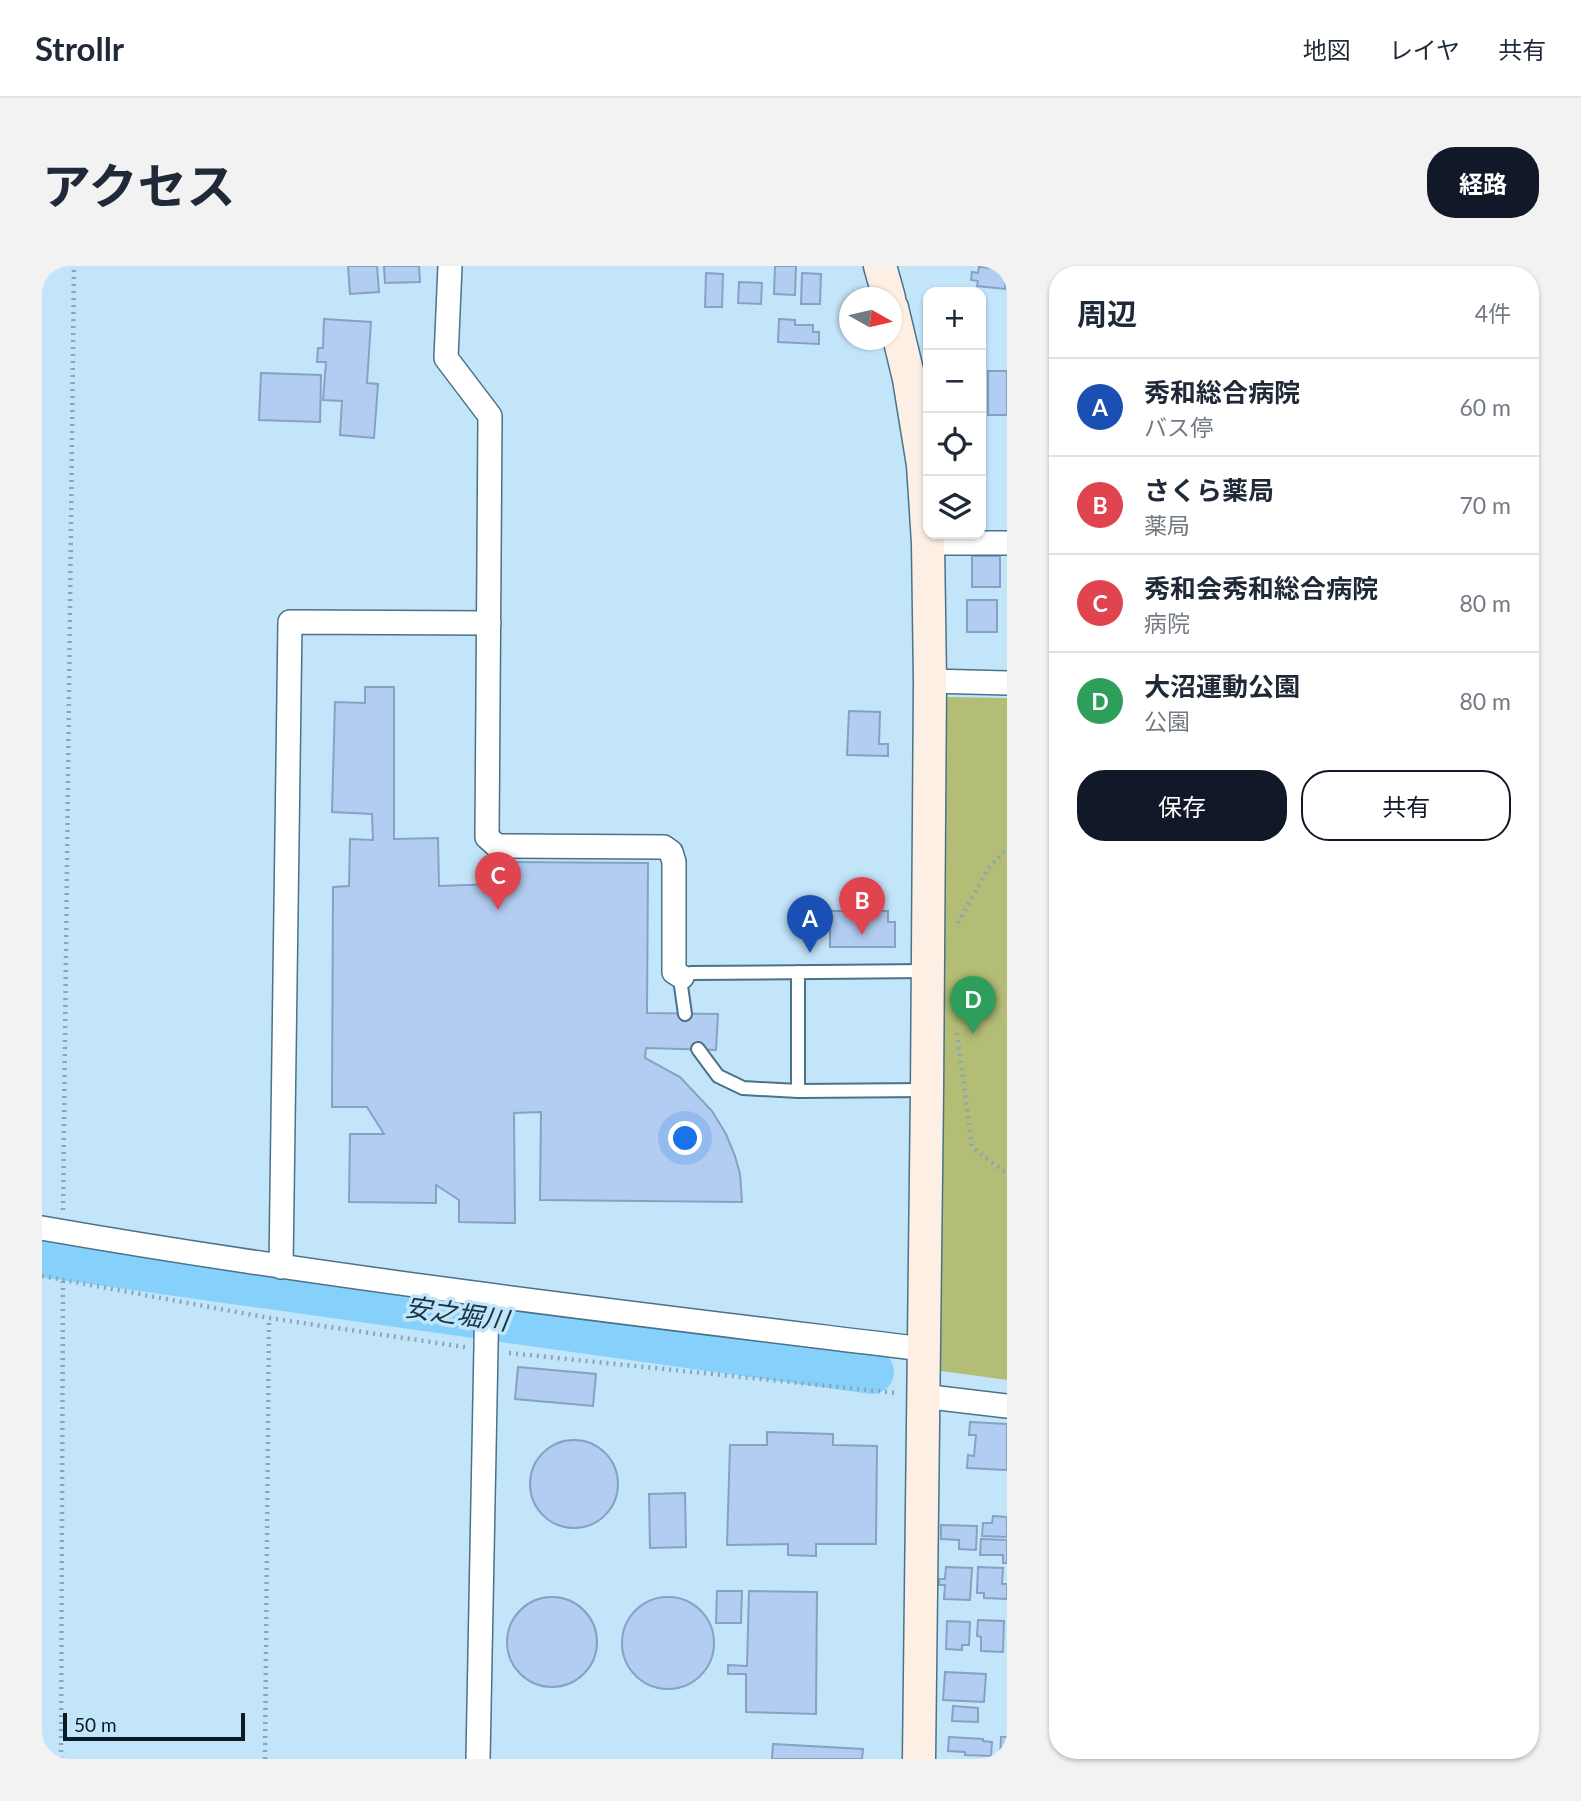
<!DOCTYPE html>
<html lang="ja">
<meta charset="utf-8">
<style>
body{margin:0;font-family:Lato,"Noto Sans JP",sans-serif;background:#f2f2f3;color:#1f2937}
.controls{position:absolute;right:21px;top:21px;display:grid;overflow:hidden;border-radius:14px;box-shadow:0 2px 5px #0004}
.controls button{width:63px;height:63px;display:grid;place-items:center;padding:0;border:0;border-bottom:2px solid #e0e1e3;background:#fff;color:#1f2937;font:35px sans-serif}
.compass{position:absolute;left:797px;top:21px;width:63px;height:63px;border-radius:50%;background:#fff;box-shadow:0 2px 5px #0004;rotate:98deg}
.scale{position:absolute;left:21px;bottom:18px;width:182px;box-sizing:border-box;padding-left:7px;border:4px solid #0a1b24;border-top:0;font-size:19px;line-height:24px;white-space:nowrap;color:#0a1b24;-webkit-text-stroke:5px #c3e5fa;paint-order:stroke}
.you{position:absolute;left:644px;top:873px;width:24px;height:24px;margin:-18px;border:5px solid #fff;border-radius:50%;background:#1a73e8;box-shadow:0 0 0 10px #1a73e833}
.badge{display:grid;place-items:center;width:46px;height:46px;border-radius:50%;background:#111827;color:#fff;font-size:23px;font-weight:700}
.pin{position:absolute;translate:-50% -58px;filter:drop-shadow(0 2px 4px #0008)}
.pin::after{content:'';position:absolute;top:37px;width:24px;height:21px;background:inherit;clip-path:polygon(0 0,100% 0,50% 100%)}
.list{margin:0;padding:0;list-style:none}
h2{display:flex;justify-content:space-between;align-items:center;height:91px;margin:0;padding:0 28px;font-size:30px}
h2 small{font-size:23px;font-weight:400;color:#747a83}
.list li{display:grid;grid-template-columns:46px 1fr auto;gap:21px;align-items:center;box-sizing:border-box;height:98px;padding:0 28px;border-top:2px solid #e0e1e3}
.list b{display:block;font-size:26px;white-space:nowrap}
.list p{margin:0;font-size:23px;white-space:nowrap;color:#747a83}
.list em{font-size:23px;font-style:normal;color:#747a83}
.actions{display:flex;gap:14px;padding:21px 28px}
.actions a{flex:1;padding:16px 0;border:2px solid #111827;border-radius:28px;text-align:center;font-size:24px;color:#111827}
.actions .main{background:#111827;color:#fff}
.icon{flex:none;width:38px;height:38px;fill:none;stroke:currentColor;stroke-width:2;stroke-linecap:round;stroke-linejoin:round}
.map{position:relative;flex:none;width:965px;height:1493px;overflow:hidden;border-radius:28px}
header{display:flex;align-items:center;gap:42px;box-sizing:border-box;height:98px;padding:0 35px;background:#fff;border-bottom:2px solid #e0e1e3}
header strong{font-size:33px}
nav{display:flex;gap:38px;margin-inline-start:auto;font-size:24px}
.intro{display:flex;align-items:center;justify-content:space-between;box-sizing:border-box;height:168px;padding:0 42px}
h1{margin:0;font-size:49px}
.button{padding:18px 32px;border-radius:28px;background:#111827;color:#fff;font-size:24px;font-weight:700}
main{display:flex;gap:42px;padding:0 42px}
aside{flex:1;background:#fff;border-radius:28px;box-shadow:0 2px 5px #0004}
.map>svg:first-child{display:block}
.green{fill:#b3bd76}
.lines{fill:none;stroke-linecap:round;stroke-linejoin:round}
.river{stroke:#86d1fc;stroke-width:44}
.building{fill:#b2cdf1;stroke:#86a1c3;stroke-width:2}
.lane-casing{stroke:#4a7289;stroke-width:16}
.street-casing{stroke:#4a7289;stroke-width:26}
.secondary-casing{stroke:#4a7289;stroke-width:35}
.path{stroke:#89a5b7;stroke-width:4.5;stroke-dasharray:2 5;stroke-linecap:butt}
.lane{stroke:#fff;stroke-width:12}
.street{stroke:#fff;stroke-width:23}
.secondary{stroke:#feefe5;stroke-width:32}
.labels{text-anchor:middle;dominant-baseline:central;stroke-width:7;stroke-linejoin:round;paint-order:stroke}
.water-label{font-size:26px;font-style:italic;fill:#123445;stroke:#c3e5fa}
</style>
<header>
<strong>Strollr</strong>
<nav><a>地図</a><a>レイヤ</a><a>共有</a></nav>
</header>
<div class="intro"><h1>アクセス</h1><a class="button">経路</a></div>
<main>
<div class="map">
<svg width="965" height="1493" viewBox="0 0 965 1493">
<rect width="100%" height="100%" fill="#c3e5fa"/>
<path class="green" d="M904,431L965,432V1114L892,1104Z"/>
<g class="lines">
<path class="river" d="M0,989L830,1106"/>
</g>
<path class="building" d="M306,0H335L337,26L308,28Z
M342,0H377L378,16L343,17Z
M733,0H754L753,29L732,28Z
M937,1L965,3L963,23L935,20L936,15L929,14L930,6L936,7Z
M664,7L681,8L680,41H663Z
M760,7L779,8L778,38H759Z
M697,16L720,17L719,38L696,37Z
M282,53L329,56L325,117L336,118L332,172L298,169L300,135L281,134L284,96H275L276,82H281Z
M737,53L753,54V59H771V66H777V78L736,76Z
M946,105H965V149H946Z
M219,107L279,109L278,156L217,154Z
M930,290H958V321H930Z
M925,334H955V366H925Z
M323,421H352V573L396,572L397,620L453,618V596L606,597L605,747L676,748L674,784L604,782L603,792L638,811L670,845L684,868L693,890L698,908L700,936L498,934L499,846L472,847L473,957L417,956V934L394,919V937L307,936L308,868H342L325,841H290L291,621L307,620L308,573L331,574L330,548L290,546L293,436L323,437Z
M807,445L838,446L837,478H846V490L805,489Z
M788,645H846V656H853V681H788Z
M476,1101L554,1108L551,1140L473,1133Z
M928,1156L965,1158V1204L925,1202L926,1189L932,1190L934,1169H927Z
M725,1166L791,1168V1179L835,1180L834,1278H774V1290L746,1289V1278L685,1279L688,1179H725Z
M488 1218a44 44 0 1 1 88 0a44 44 0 1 1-88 0Z
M643,1227L644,1281L608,1282L607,1228Z
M951,1250L965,1251V1271L940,1270L941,1257H950Z
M899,1259L935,1260L934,1284L917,1283V1274L899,1273Z
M939,1273L965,1274V1297H961V1289H938Z
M904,1301L930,1302L928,1334L902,1333L903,1319H897V1313H903Z
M936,1301L961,1302L960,1318H965V1333L942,1332V1327H935Z
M675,1325H700L699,1357H674Z
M707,1325L775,1326L774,1448L704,1446V1408H686V1399L705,1400Z
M580 1377a46 46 0 1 1 92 0a46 46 0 1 1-92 0Z
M465 1376a45 45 0 1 1 90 0a45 45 0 1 1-90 0Z
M936,1354L962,1355L961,1386L939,1385V1371L935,1370Z
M905,1355L928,1356L927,1379H920V1384L904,1383Z
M903,1406L944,1408L942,1436L901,1434Z
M911,1440L936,1442V1456L910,1455Z
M907,1471L941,1473V1475L950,1476L949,1490L923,1489V1486L906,1485Z
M959,1471H965V1493H958Z
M731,1478L821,1483L820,1493H730Z"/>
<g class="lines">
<g class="lane-casing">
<path id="lane" d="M643,748L639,720L640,711L649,707L885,705
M656,783L676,810L701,822L756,825L884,824
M756,825V706"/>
</g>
<g class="street-casing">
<path id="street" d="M408,0L404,92L448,150L445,571L455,580L622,581L629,586L632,596V706L640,711
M886,277H965
M888,415L965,417
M0,962C292,1013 587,1047 881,1083
M239,1001L248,356L447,357
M880,1130L965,1140
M436,1493L445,1029"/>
</g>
<g class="secondary-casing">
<path id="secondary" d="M838,0L847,32
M850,42L867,113L881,199L886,277L888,415L885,824L877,1493"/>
</g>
<path class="path" d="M916,657L946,603L965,582
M915,767L930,881L965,908
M21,944L32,0
M0,1010L227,1052L423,1081
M467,1087L855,1127
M19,1493L21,1013
M223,1493L227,1052"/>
<use href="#lane" class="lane"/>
<use href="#street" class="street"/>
<use href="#secondary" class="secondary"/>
</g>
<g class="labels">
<g class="water-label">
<text transform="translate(415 1047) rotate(8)">安之堀川</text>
</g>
</g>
</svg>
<div class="controls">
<button>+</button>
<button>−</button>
<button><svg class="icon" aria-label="locate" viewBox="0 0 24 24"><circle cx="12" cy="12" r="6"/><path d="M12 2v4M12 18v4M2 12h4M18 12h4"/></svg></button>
<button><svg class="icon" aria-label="layers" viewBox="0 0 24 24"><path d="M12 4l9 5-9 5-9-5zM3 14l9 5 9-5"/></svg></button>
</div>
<svg class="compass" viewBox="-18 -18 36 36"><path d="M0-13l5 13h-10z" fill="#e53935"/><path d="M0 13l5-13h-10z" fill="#747a83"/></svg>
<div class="scale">50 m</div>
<div class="you"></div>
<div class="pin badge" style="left:768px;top:687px;background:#1a4fb4">A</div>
<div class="pin badge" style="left:820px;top:669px;background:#e0444e">B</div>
<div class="pin badge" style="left:456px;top:644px;background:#e0444e">C</div>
<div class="pin badge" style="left:931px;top:768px;background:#2e9e5b">D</div>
</div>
<aside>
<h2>周辺<small>4件</small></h2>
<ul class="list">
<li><span class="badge" style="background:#1a4fb4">A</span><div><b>秀和総合病院</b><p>バス停</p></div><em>60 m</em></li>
<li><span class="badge" style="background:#e0444e">B</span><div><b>さくら薬局</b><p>薬局</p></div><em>70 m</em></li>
<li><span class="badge" style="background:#e0444e">C</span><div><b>秀和会秀和総合病院</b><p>病院</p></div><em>80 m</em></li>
<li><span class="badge" style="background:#2e9e5b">D</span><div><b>大沼運動公園</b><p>公園</p></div><em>80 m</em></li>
</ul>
<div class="actions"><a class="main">保存</a><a>共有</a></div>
</aside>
</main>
